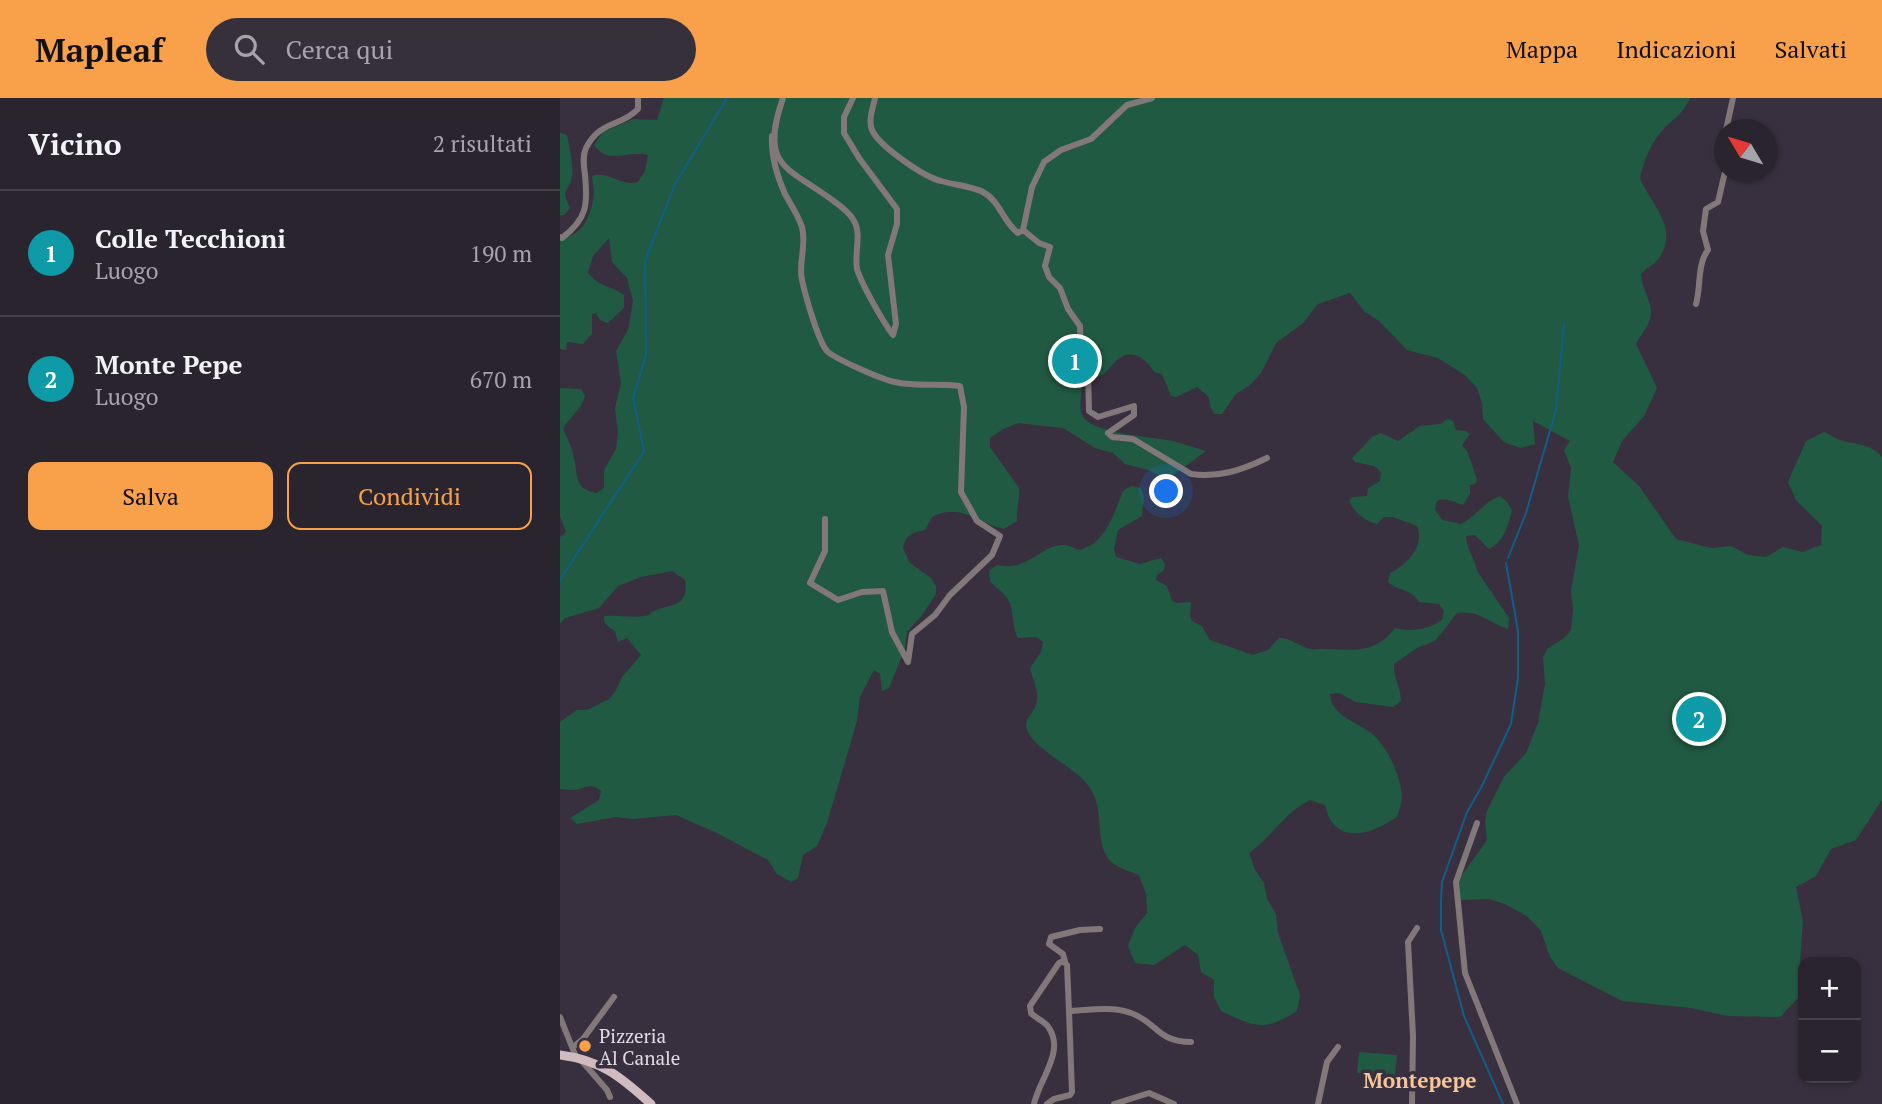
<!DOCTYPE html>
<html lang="it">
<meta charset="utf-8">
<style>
body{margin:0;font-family:"PT Serif",serif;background:#36303a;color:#f1f3f6}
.controls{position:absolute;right:21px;bottom:21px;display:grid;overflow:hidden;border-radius:14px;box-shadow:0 2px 5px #0004}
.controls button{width:63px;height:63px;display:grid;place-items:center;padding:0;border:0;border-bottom:2px solid #46414a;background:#2a242e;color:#f1f3f6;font:35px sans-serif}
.compass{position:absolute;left:1154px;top:21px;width:63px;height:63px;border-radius:50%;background:#2a242e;box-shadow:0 2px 5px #0004;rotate:308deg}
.you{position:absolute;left:607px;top:394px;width:24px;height:24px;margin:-18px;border:5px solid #fff;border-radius:50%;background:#1a73e8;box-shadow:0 0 0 10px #1a73e833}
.badge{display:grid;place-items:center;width:46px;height:46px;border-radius:50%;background:#f8a14a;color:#fff;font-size:23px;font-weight:700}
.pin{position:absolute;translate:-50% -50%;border:4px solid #fff;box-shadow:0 2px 7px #0006}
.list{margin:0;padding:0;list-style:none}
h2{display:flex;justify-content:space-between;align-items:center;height:91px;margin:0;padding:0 28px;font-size:30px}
h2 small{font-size:23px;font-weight:400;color:#a5a4aa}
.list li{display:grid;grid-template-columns:46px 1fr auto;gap:21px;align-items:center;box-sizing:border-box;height:126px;padding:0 28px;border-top:2px solid #46414a}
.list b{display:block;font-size:26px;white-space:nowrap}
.list p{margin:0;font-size:23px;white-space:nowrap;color:#a5a4aa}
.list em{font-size:23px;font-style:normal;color:#a5a4aa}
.actions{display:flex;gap:14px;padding:21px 28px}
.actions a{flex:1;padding:16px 0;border:2px solid #f8a14a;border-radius:14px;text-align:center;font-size:24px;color:#f8a14a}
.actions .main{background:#f8a14a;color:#111}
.icon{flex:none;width:38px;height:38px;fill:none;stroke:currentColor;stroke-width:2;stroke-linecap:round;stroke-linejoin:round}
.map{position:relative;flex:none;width:1322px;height:1006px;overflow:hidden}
header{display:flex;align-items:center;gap:42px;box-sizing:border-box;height:98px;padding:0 35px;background:#f8a14a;color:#111}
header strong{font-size:33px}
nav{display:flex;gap:38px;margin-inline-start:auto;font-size:24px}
.search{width:490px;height:63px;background:#36303a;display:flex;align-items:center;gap:18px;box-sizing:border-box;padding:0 24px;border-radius:38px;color:#a5a4aa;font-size:26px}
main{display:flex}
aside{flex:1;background:#2a242e}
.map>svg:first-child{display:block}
.green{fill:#215a42}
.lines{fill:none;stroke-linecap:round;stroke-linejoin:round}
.stream{stroke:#115e88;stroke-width:2}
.minor{stroke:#82787a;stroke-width:6}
.primary{stroke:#d0bcc0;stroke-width:9}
.poi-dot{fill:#f8a14a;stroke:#38303e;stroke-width:2.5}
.labels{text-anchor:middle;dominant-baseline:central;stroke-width:7;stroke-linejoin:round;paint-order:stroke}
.poi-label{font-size:19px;fill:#e1dbe5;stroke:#38303e;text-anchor:start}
.neighbourhood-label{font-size:21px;font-weight:bold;fill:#f6c59a;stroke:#38303e}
</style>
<header>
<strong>Mapleaf</strong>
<div class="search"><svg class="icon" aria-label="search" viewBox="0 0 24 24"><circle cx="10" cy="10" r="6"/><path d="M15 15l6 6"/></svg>Cerca qui</div>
<nav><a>Mappa</a><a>Indicazioni</a><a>Salvati</a></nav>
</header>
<main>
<aside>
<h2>Vicino<small>2 risultati</small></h2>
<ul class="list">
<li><span class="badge" style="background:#0f9aa8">1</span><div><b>Colle Tecchioni</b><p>Luogo</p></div><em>190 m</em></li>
<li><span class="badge" style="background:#0f9aa8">2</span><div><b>Monte Pepe</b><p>Luogo</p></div><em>670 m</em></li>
</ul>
<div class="actions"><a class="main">Salva</a><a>Condividi</a></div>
</aside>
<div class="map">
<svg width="1322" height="1006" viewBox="0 0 1322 1006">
<rect width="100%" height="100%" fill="#38303e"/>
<path class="green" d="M104,0H1130C1122,18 1113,20 1101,34C1090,47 1084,63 1080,80C1090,105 1118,128 1101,157C1097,166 1087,169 1081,176C1081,191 1095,207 1090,221C1088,230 1080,237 1076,246L1097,290L1084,318L1062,343L1053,364L1079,388L1116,441L1151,450L1171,448L1188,457L1206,459L1223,449L1242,454L1261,447L1262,428L1236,402L1228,384L1246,343L1264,334C1269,336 1274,340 1280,342C1296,347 1310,345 1322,359V702L1296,742L1271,751L1256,778L1236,789L1243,823L1240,864L1243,871V898L1236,902L1220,919L1168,918L1131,910L1062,903L998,870L990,859L981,833L968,819L945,806L928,801L900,802L899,781L927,742L925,723L927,713L944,679L966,655L978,625L985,586L983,559L988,550L1004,540L1011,532L1013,512L1011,493L1019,447L1008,399L1011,370L1004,352L1010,343L973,323L975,346L960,350L944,344L923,321L922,305L917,290L906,278L878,260L847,252L819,223L805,214L790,195L758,206L743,225L716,245L701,275L690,287L676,296L662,316H654L650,308L649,299L637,289L616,299L611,298L602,276L594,274C585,258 568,249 554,265C550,269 547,274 542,277C536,281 529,280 522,286C522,295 518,311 523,319C535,336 593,339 613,343C624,346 635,350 646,353L612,378L603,379L588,372L565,366L553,355L535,350L503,330L458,325L443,331L430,340V349L459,390C460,401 456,411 457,423L444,431C419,426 401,404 372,419L365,432C352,435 346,436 343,450L350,465L371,480L376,488V496L363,516L347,534L345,550L329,590L322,593L320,576L314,572L300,599L297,623L267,725L257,748L243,757L238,780L231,784L217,776L208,762L157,735L116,717L73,721L56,719L17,726L10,720L39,702L41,693C32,686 29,688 19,691C13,693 6,691 0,691V624L17,612H27L49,601L55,594L62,579L81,557L67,540L58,544L55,533C49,528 43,527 44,518C57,517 71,520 84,518C93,517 86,517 94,513C111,505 129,510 125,482L112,473L81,479L58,488L39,510L5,520L0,526V439L6,434L0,418V290L21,291L25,298C21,313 9,319 3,331C8,341 12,350 14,360C18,377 14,392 37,395L44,390V372L56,351L58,335L55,310L61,285L56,253L68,232L73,203L67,180L52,164L49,140L33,158L28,174C36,188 52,188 64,197V210L48,225L40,222L36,215L32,216V236L23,246L7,244L6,252L0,251V137C22,144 33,112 34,95C34,89 32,83 32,78C48,72 61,89 78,84L85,73L88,57C70,51 48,68 34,47L43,34L73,21L97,22Z
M0,35L7,37C9,46 14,70 12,79C8,96 0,89 10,110L4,117H0Z
M888,321L893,323L896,332L906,333L910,336L902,347L908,355L917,382L915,386L910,387V396L903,407C895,404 886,399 877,403L875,411L882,422L901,426C915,419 924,404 940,398L947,404L952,412C948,428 945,442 929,451L915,437L906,438C906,451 915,460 917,473L949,520L948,531C929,525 920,512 897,515L875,543L857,550L834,566C833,579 841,590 841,603L833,609L796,604L779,595L770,596C771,617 795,623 811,635C827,648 840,676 842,698C842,705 839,712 837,719C818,731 789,747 771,723C768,719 767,711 765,707L750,702C725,714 712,739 689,755L695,772L704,785L707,801L716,816L718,835L740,897L737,913C704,934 695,929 661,913L654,899V882L641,874L638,857L625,847L594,867L575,865L568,848L575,830L587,815L586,796L579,777C569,773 553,769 547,759C534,737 546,709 527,686C514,669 475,652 467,632C463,621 473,616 476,607C480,595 473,582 470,570L481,554L483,544L476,539L458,540C452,529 454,517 450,505C446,496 436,490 430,483L429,473L437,467C474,476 487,433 518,452C545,448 554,415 563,393L571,388L581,390L584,399L582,418L558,432L554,451L556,459L580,466L601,460L605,466L604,472L597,477L596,482L607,488L612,503L617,505L631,504L630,518L632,523L642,528L650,542L693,557L708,552L719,540C732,540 738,548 750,551C755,552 760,550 766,551C795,552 815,556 835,530C851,534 867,532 882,522L884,513L879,506L859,504C851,490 839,494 828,484L830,475C848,466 865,448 857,428L833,419H824L817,426C804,423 794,414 789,402L793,399L807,398L808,390L820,383L821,374L814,368L795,364L792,360L812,339L821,335L838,343L860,328L880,326Z
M799,954L837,957L835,978L797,975Z"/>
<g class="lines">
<path class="stream" d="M948,460L966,415L996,312L1004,226
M0,482L84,353L73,300L86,257L85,163L115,86L167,0
M943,1006L904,918L881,832V802L882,784L907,714L921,690L951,626L958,580V533L946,465"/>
<path class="minor" d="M223,0C199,70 227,68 275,104C282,109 290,115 294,123C302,136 294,156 297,171C301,185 323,224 333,237L336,226L328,157L337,126V111L299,60L284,35V19L293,0
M315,0C313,10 308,22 312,32C319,48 364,79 381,83C394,87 411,88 423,94C440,103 443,124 458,135L463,132L472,89L484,64L501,52L531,41L567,7L592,0
M1166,32L1173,0
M212,38C211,57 217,78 225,96C231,107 238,117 242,129C247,149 238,163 242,182C245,196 258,243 267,253C275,261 323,282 335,284C356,289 378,285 400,288L404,309L401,394L417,423L440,438L432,457L390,497L375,517L352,536L348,564L332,534L323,493L302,494L278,502L250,485L265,453V421
M463,132L479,145L490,149L485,168L489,179L500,190L508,211L520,228L521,257L528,275L529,313L538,319L574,308V317L548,335L552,339L573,341L631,376C659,380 682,372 707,360
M0,139L2,140C27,121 28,107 25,77C24,68 22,59 26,50C40,22 61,29 78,11V0
M1136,206C1141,189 1137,166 1148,152L1143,133L1146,111L1158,104L1165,74
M917,725L896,784L905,875L957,1006
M505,864L503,856L489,846L491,839L520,832L540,831
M0,919L16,959
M13,949L23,941L54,899
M21,962L47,992L50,999
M474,1006C479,982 505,954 489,930C485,923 476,921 471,915L470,908L499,865L503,863L507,867L509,913C528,912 553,908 571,915C597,924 597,944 631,944
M487,1006L494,1001L510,997L512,994L509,913
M554,1006L589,995L614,1006
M758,1006L767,964L778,949
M852,1006L853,938L848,844L857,830"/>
<path class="primary" d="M0,957C41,962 61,979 91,1006"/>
</g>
<circle class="poi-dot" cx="25" cy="948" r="7"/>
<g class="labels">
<g class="poi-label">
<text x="39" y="937">Pizzeria<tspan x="39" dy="22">Al Canale</tspan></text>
</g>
<g class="neighbourhood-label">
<text x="860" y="982">Montepepe</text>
</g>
</g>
</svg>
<div class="controls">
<button>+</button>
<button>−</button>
</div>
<svg class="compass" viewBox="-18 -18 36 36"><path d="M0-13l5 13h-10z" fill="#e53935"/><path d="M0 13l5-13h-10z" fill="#a5a4aa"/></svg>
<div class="you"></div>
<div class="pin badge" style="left:515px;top:263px;background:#0f9aa8">1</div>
<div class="pin badge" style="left:1139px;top:621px;background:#0f9aa8">2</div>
</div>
</main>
